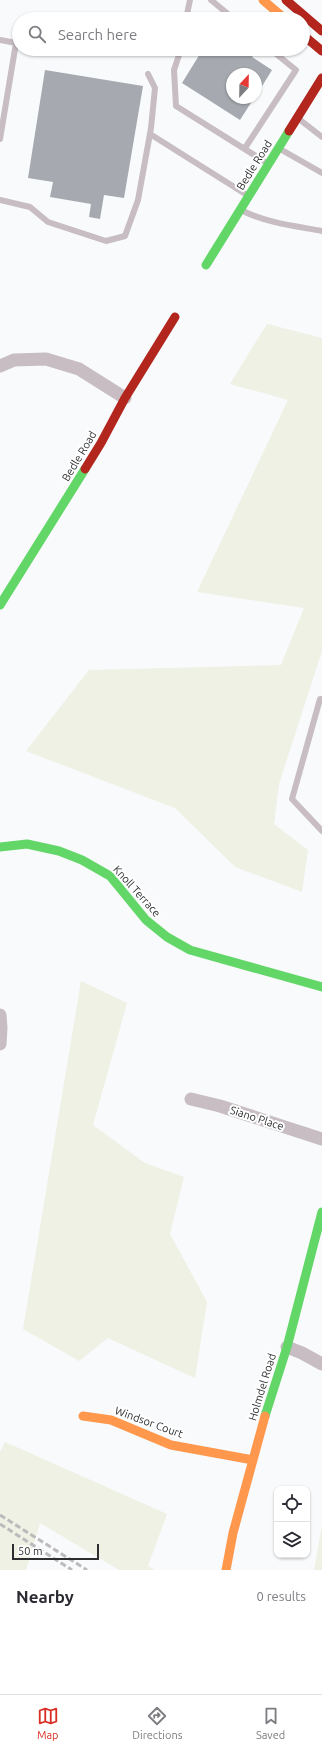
<!DOCTYPE html>
<style>
body{margin:0;font-family:Ubuntu,sans-serif;background:#f7f7f7;color:#2b2b33}
.controls{position:absolute;right:12px;bottom:12px;display:grid;overflow:hidden;border-radius:8px;box-shadow:0 1px 3px #0004}
.controls button{width:36px;height:36px;display:grid;place-items:center;padding:0;border:0;border-bottom:1px solid #e1e1e2;background:#fff;color:#2b2b33;font:20px sans-serif}
.compass{position:absolute;left:226px;top:68px;width:36px;height:36px;border-radius:50%;background:#fff;box-shadow:0 1px 3px #0004;rotate:22deg}
.scale{position:absolute;left:12px;bottom:10px;width:87px;box-sizing:border-box;padding-left:4px;border:2px solid #2d2e30;border-top:0;font-size:11px;line-height:14px;white-space:nowrap;color:#2d2e30;-webkit-text-stroke:3px #fff;paint-order:stroke}
.list{margin:0;padding:0;list-style:none}
h2{display:flex;justify-content:space-between;align-items:center;height:52px;margin:0;padding:0 16px;font-size:17px}
h2 small{font-size:13px;font-weight:400;color:#7c7c81}
.icon{flex:none;width:22px;height:22px;fill:none;stroke:currentColor;stroke-width:2;stroke-linecap:round;stroke-linejoin:round}
.map{position:relative;flex:none;width:322px;height:1570px;overflow:hidden}
.search{position:absolute;background:#fff;box-shadow:0 1px 3px #0004;left:12px;right:12px;top:12px;height:44px;display:flex;align-items:center;gap:10px;box-sizing:border-box;padding:0 14px;border-radius:22px;color:#7c7c81;font-size:15px}
.sheet{height:124px;background:#fff}
nav{display:flex;justify-content:space-around;align-items:center;box-sizing:border-box;height:56px;border-top:1px solid #e1e1e2;background:#fff;font-size:11px;color:#7c7c81}
nav a{display:grid;justify-items:center;gap:2px}
nav .on{color:#d93025}
.map>svg:first-child{display:block}
.green{fill:#eef1e3}
.building{fill:#a6aab0}
.lines{fill:none;stroke-linecap:round;stroke-linejoin:round}
.lane{stroke:#c7bdc2;stroke-width:6}
.street{stroke:#c7bdc2;stroke-width:13}
.fast{stroke:#63d668;stroke-width:9}
.slow{stroke:#ff974d;stroke-width:9}
.jam{stroke:#b3261e;stroke-width:9}
.rail{stroke:#bdbabd;stroke-width:3;stroke-dasharray:6 3;stroke-linecap:butt}
.labels{text-anchor:middle;dominant-baseline:central;stroke-width:4;stroke-linejoin:round;paint-order:stroke}
.street-label{font-size:11px;fill:#2d2e30;stroke:#fff}
</style>
<div class="map">
<svg width="322" height="1570" viewBox="0 0 322 1570">
<rect width="100%" height="100%" fill="#f8fafc"/>
<path class="green" d="M267,324L322,338V651L279,784L274,824L308,850L302,892L235,867L175,808L26,751L89,670L281,665L304,608L197,592L288,400L230,384Z
M81,981L127,1003L93,1125L145,1163L184,1177L170,1234L207,1302L195,1378L108,1338L79,1361L23,1329Z
M5,1442L167,1514L148,1566L155,1570H119L40,1523L26,1570H0V1452Z
M322,1525V1570H314Z"/>
<path class="building" d="M203,49H247L255,54L252,57L272,70L256,96V74H232V98H254L240,120L182,83Z
M45,70L143,86L124,198L104,195L100,219L89,217L91,204L50,197L53,182L28,178Z"/>
<g class="lines">
<path class="lane" d="M211,0L234,19
M186,19L190,0
M0,40L16,43L0,139
M181,49L174,70L176,106L267,163
M299,119L322,137
M150,134L247,195
M245,148L296,70L270,49
M280,149L322,173
M0,200L30,207L48,222L106,241L125,236L138,200L151,128L155,88L148,74
M243,211C267,223 295,226 322,231
M322,699H320L292,799L322,831"/>
<path class="street" d="M0,366L14,360L46,359L79,369L125,398
M0,1015L1,1028L0,1044
M191,1099L220,1106L322,1139
M287,1347L302,1353L322,1364"/>
<path class="fast" d="M206,265L289,131
M0,605L85,469
M0,847L27,844L59,851L82,860L110,876L146,920L167,937L190,950L322,987
M265,1416L287,1347L322,1212"/>
<path class="slow" d="M263,0L285,19
M83,1416L111,1420L171,1445L253,1460
M226,1570L233,1533L265,1416"/>
<path class="jam" d="M286,0L322,31
M303,35L322,51
M289,131L322,78
M85,469L101,443L125,398L175,317"/>
<path class="rail" d="M0,1515L87,1570
M0,1524L72,1570"/>
</g>
<g class="labels">
<g class="street-label">
<text transform="translate(254 165) rotate(-58)">Bedle Road</text>
<text transform="translate(79 456) rotate(-59)">Bedle Road</text>
<text transform="translate(137 891) rotate(48)">Knoll Terrace</text>
<text transform="translate(257 1118) rotate(18)">Siano Place</text>
<text transform="translate(262 1387) rotate(-73)">Holmdel Road</text>
<text transform="translate(149 1422) rotate(20)">Windsor Court</text>
</g>
</g>
</svg>
<div class="controls">
<button><svg class="icon" aria-label="locate" viewBox="0 0 24 24"><circle cx="12" cy="12" r="6"/><path d="M12 2v4M12 18v4M2 12h4M18 12h4"/></svg></button>
<button><svg class="icon" aria-label="layers" viewBox="0 0 24 24"><path d="M12 4l9 5-9 5-9-5zM3 14l9 5 9-5"/></svg></button>
</div>
<svg class="compass" viewBox="-18 -18 36 36"><path d="M0-13l5 13h-10z" fill="#e53935"/><path d="M0 13l5-13h-10z" fill="#7c7c81"/></svg>
<div class="scale">50 m</div>
<div class="search"><svg class="icon" aria-label="search" viewBox="0 0 24 24"><circle cx="10" cy="10" r="6"/><path d="M15 15l6 6"/></svg>Search here</div>
</div>
<section class="sheet">
<h2>Nearby<small>0 results</small></h2>
<ul class="list">
</ul>
</section>
<nav>
<a class="on"><svg class="icon" aria-label="map" viewBox="0 0 24 24"><path d="M3 6l6-2 6 2 6-2v14l-6 2-6-2-6 2zM9 4v14M15 6v14"/></svg>Map</a>
<a><svg class="icon" aria-label="directions" viewBox="0 0 24 24"><path d="M12 3l9 9-9 9-9-9zM9 14v-3h6M13 9l2 2-2 2"/></svg>Directions</a>
<a><svg class="icon" aria-label="saved" viewBox="0 0 24 24"><path d="M7 4h10v16l-5-4-5 4z"/></svg>Saved</a>
</nav>
